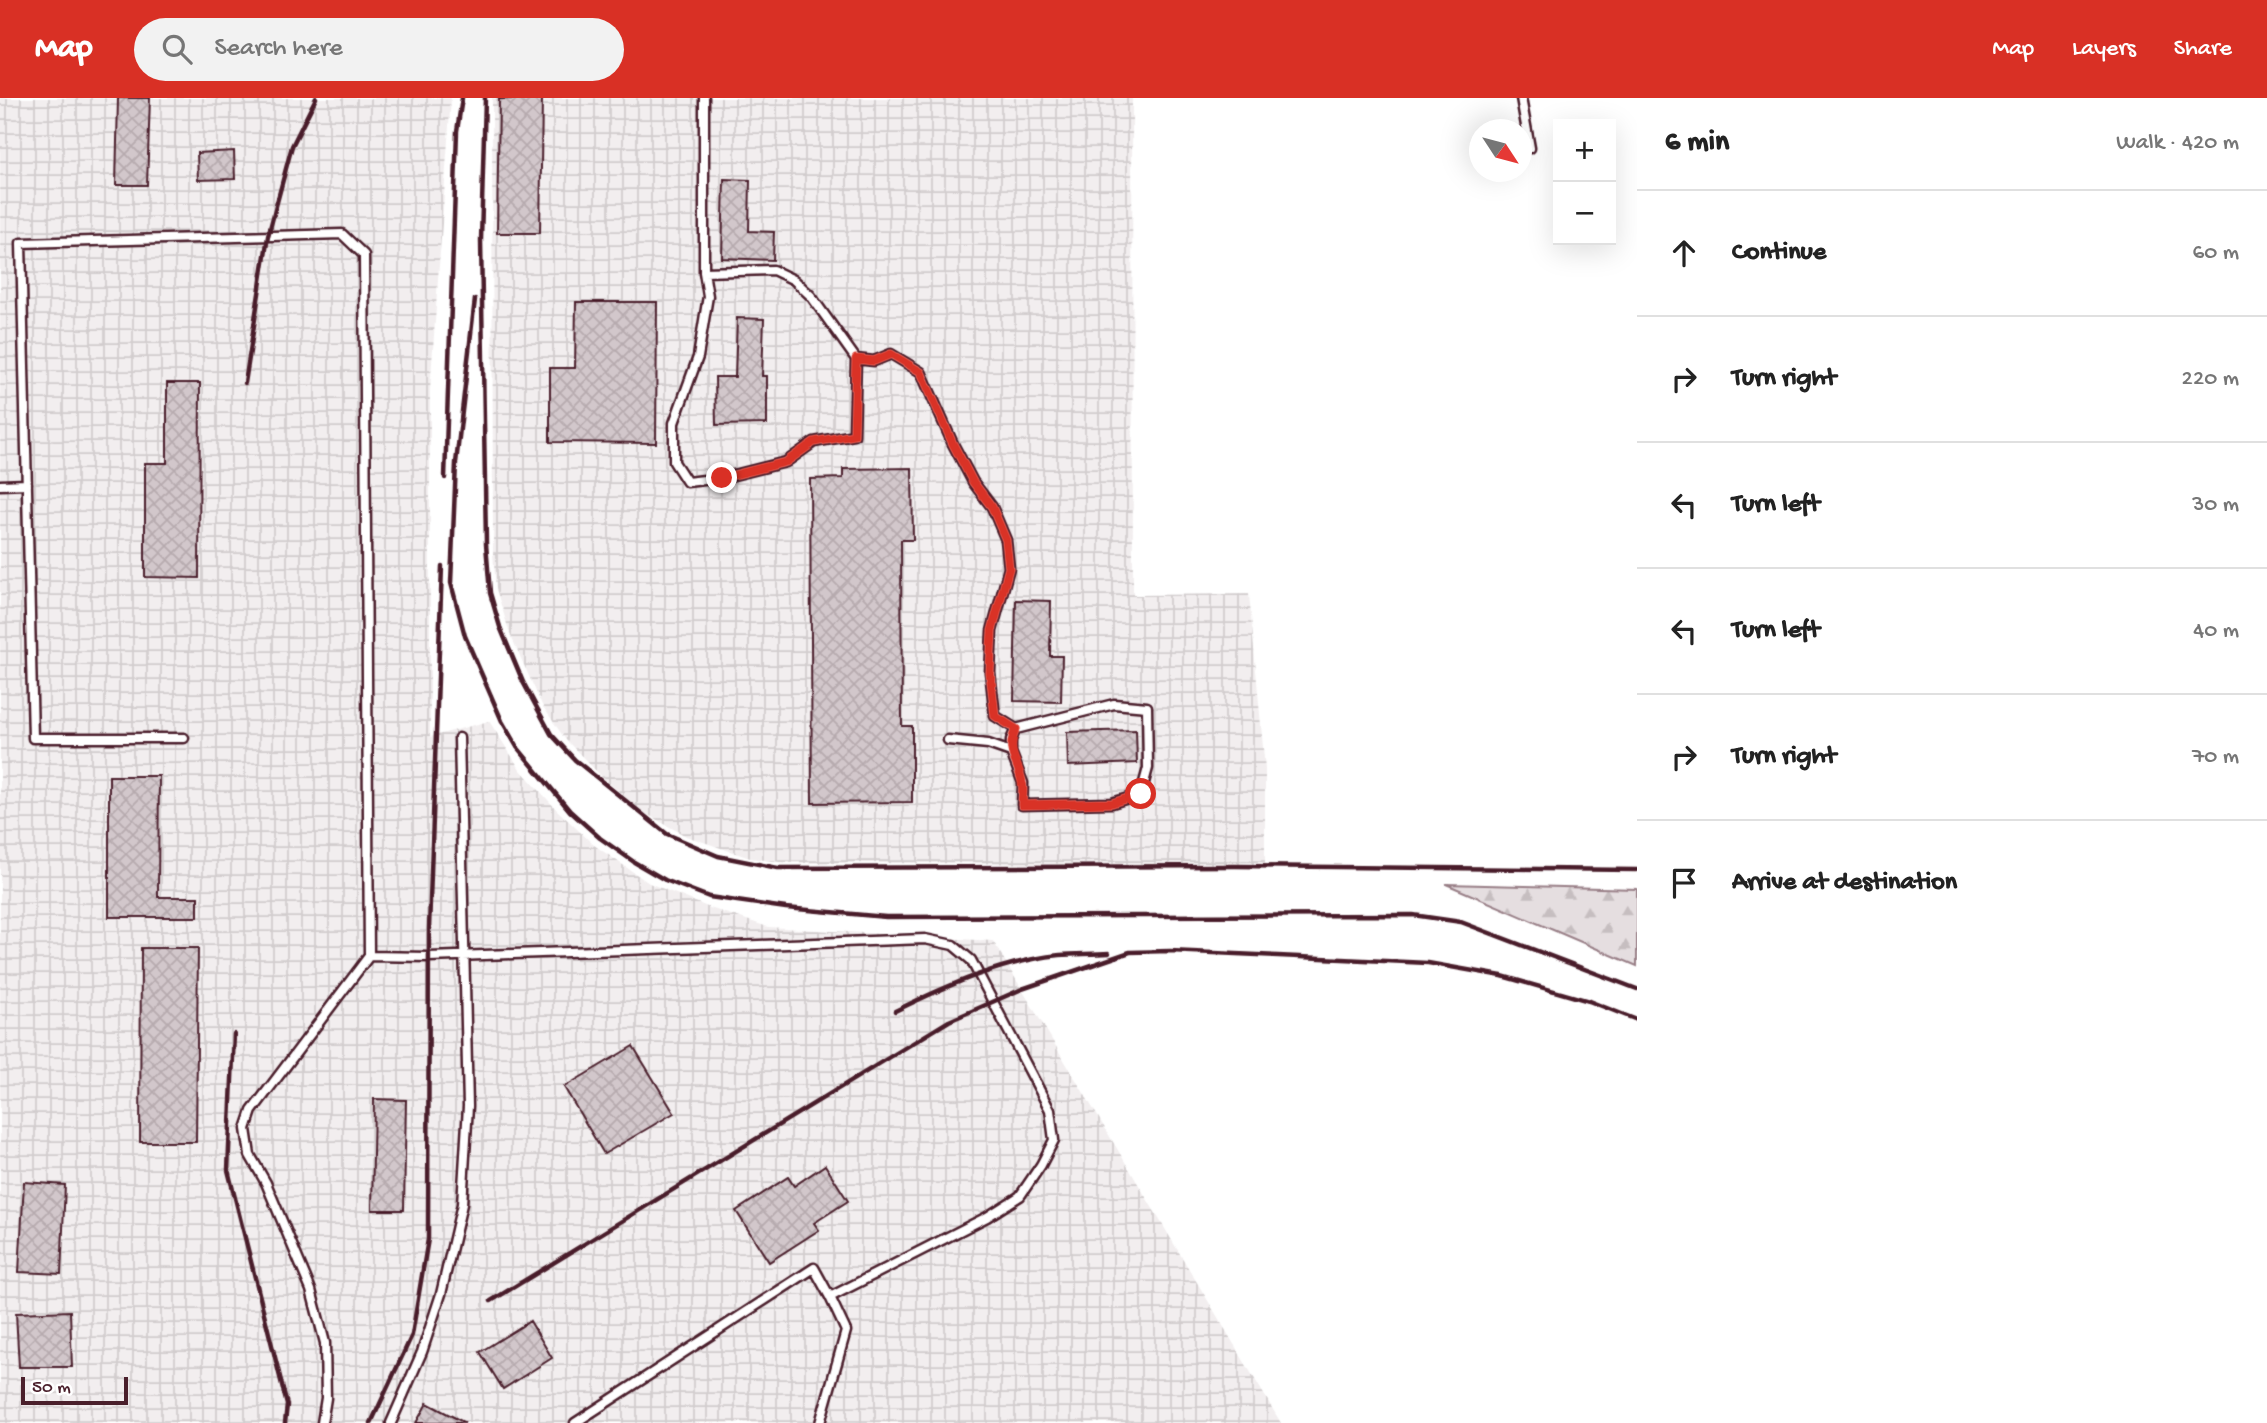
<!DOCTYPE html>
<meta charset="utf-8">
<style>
body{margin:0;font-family:"Gochi Hand",sans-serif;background:#f2f2f2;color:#222}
.controls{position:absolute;right:21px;top:21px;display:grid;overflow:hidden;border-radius:0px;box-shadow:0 7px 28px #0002}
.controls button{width:63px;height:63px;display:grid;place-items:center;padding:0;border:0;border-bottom:2px solid #e0e0e0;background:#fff;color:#222;font:35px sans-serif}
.compass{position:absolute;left:1469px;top:21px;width:63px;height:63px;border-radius:50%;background:#fff;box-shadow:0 7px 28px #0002;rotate:126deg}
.scale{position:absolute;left:21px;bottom:18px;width:107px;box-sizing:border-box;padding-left:7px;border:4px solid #4a1f2b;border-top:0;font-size:19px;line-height:24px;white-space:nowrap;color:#4a1f2b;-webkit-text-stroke:5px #fff;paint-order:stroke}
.stop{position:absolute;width:21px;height:21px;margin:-16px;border:5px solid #d93025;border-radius:50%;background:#fff}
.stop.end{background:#d93025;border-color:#fff;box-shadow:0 2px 7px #0008}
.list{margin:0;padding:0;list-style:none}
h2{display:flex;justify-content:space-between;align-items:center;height:91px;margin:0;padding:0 28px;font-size:30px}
h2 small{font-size:23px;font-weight:400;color:#767676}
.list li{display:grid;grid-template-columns:46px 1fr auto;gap:21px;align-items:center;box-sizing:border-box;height:126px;padding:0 28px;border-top:2px solid #e0e0e0}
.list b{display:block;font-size:26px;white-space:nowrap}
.list em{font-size:23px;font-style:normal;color:#767676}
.icon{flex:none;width:38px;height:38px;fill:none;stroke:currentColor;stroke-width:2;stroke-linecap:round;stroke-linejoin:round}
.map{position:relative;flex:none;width:1637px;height:1325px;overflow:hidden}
header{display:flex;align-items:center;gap:42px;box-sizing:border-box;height:98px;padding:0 35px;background:#d93025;color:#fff}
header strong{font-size:33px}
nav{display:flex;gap:38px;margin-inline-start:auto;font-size:24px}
.search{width:490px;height:63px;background:#f2f2f2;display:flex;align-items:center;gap:18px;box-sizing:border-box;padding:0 24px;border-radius:38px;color:#767676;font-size:26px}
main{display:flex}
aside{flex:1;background:#fff}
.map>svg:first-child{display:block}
.industrial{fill:url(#industrial-grid)}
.forest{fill:url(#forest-firs);stroke:#987e86;stroke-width:2}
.building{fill:url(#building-cross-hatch);stroke:#4a1f2b;stroke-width:2}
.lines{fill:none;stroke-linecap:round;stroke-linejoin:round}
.service-casing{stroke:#4a1f2b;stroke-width:13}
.service{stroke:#fff;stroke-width:8}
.rail{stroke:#4a1f2b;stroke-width:4.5}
.route{stroke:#d93025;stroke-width:9}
</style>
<header>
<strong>Map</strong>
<div class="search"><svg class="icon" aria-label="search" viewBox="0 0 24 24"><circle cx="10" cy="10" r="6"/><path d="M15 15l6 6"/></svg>Search here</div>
<nav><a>Map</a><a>Layers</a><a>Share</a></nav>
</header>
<main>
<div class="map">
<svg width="1637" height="1325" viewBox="0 0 1637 1325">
<defs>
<pattern id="industrial-grid" width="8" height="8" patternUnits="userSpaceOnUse" patternTransform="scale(1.75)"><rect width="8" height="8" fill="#f2eeef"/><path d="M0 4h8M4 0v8" fill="none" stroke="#d1cccd"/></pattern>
<pattern id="forest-firs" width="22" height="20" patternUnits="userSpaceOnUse" patternTransform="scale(1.75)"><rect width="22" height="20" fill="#e5dee0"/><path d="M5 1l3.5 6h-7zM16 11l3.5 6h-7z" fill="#c6bec0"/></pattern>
<pattern id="building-cross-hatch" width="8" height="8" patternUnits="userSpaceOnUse" patternTransform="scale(1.75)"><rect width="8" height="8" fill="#d2c7cb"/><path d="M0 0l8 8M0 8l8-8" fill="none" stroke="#b6aaae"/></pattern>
</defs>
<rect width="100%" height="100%" fill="#fff"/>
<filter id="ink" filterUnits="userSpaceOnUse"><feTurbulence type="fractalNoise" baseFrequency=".0143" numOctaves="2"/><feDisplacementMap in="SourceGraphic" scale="14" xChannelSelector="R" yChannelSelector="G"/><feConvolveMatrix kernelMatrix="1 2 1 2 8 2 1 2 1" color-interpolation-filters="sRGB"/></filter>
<g filter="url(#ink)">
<path class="industrial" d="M0,0H451L430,293V639L489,623L520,671L557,712L594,747L649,785L710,810L768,829L993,843L1281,1325H0Z
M492,0H1132L1133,497L1249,496L1265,671V766L787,765L750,760L686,738L643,714L602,679L565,641L542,607L510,536L496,491L493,455Z"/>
<path class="forest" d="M1446,786L1637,791V868Z"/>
<path class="building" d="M118,0H150L147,87H116Z
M499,1H542L540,135H497Z
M234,53L235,81L198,82L197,55Z
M724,81L750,82L749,133L774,134L773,162L722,160Z
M576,204H657L656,345L550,344V270H575Z
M737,220L764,221L762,278H767V326L716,327L715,279H735Z
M167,285H200L199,480L145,479V365H167Z
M912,370L913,442H901L902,628H912V704L812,705L810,381L843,380V371Z
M1016,502L1051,503L1050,558H1062L1061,604L1014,603Z
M1136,632L1137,665L1068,668L1067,634Z
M109,678H159L158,799H198V819H109Z
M141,850H198L196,1044H140Z
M633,948L674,1015L604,1056L564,989Z
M374,1001L406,1002L404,1112H372Z
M825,1067L848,1103L814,1125L819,1132L769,1164L736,1113L788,1079L794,1088Z
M24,1084L65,1087L61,1176L19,1174Z
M70,1213L72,1269H19L16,1215Z
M530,1223L552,1260L503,1291L480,1254Z
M427,1305L465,1325H416Z"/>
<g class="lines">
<g class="service-casing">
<path id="service" d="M704,0V174L773,172L794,182L811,198L856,261L854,337L814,344L786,364L722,380L687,384L674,364V325L698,259L708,198L704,174
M1521,0L1530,50
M856,261L874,263L891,256L921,274L953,346L973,384L992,409L1006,442L1009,470L992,533L990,574L995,618L1016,631L1114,606L1147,609L1148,670L1141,696L1112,705L1022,707L1023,685L1011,654L988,646L948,642
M0,387L27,386
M184,640H33L21,145L342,136L364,157L369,858
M1011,654V642L1016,631
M322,1325L326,1300L325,1245L311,1192L266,1085L250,1057L246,1031L252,1013L369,858L429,859L925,841L953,847L971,862L1050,1012L1054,1042L1041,1067L1020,1098L987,1119L830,1199L814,1170L575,1325
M391,1325L422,1254L441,1196L462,1106L468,1008L459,640
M820,1325L846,1233L830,1199"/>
</g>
<use href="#service" class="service"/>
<path class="rail" d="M485,0L481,142L486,446L490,495L500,529L523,584L551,636L575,662L667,736L718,758L778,770L1235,768L1637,772
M475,201L456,365L451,485L465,538L502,623L517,649L570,713L600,740L634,764L665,782L709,799L786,810L886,819L1413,817L1461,824L1637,891
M245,285L268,138L292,48L316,0
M445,380L457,33L462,0
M895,913C946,888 1002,863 1060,857C1076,856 1092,856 1109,855
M234,936L228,1072L287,1307L285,1325
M491,1203L949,923L1022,891L1130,854L1170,853L1428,865L1502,878L1589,903L1637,922
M371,1325L412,1237L428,1141L429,831L442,468"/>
</g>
</g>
<g class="lines" filter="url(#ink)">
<path class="route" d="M722,380L786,364L814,344L854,337L856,261L874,263L891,256L921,274L953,346L973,384L992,409L1006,442L1009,470L992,533L990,574L995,618L1016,631C1005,655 1018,662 1022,684C1024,691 1022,700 1022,707L1112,705L1141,696"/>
</g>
</svg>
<div class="controls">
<button>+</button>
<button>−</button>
</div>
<svg class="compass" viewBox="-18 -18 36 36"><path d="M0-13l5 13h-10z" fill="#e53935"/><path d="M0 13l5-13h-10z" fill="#767676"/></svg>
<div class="scale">50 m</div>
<div class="stop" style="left:1141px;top:696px"></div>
<div class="stop end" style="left:722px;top:380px"></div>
</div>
<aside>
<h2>6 min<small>Walk · 420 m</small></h2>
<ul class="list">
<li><svg class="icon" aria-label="ahead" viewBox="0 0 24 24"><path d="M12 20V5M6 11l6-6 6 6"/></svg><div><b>Continue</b></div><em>60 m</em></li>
<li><svg class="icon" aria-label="right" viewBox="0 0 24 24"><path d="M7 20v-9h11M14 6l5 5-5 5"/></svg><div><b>Turn right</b></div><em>220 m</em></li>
<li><svg class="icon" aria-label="left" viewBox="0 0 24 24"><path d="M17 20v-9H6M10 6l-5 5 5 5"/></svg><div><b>Turn left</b></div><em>30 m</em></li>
<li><svg class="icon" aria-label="left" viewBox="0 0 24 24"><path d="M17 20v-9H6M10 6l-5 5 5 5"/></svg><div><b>Turn left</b></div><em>40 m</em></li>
<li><svg class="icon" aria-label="right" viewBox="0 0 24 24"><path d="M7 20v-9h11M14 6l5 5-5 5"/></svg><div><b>Turn right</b></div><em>70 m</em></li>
<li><svg class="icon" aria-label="arrive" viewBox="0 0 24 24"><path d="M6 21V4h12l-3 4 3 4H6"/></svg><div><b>Arrive at destination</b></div></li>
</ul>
</aside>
</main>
